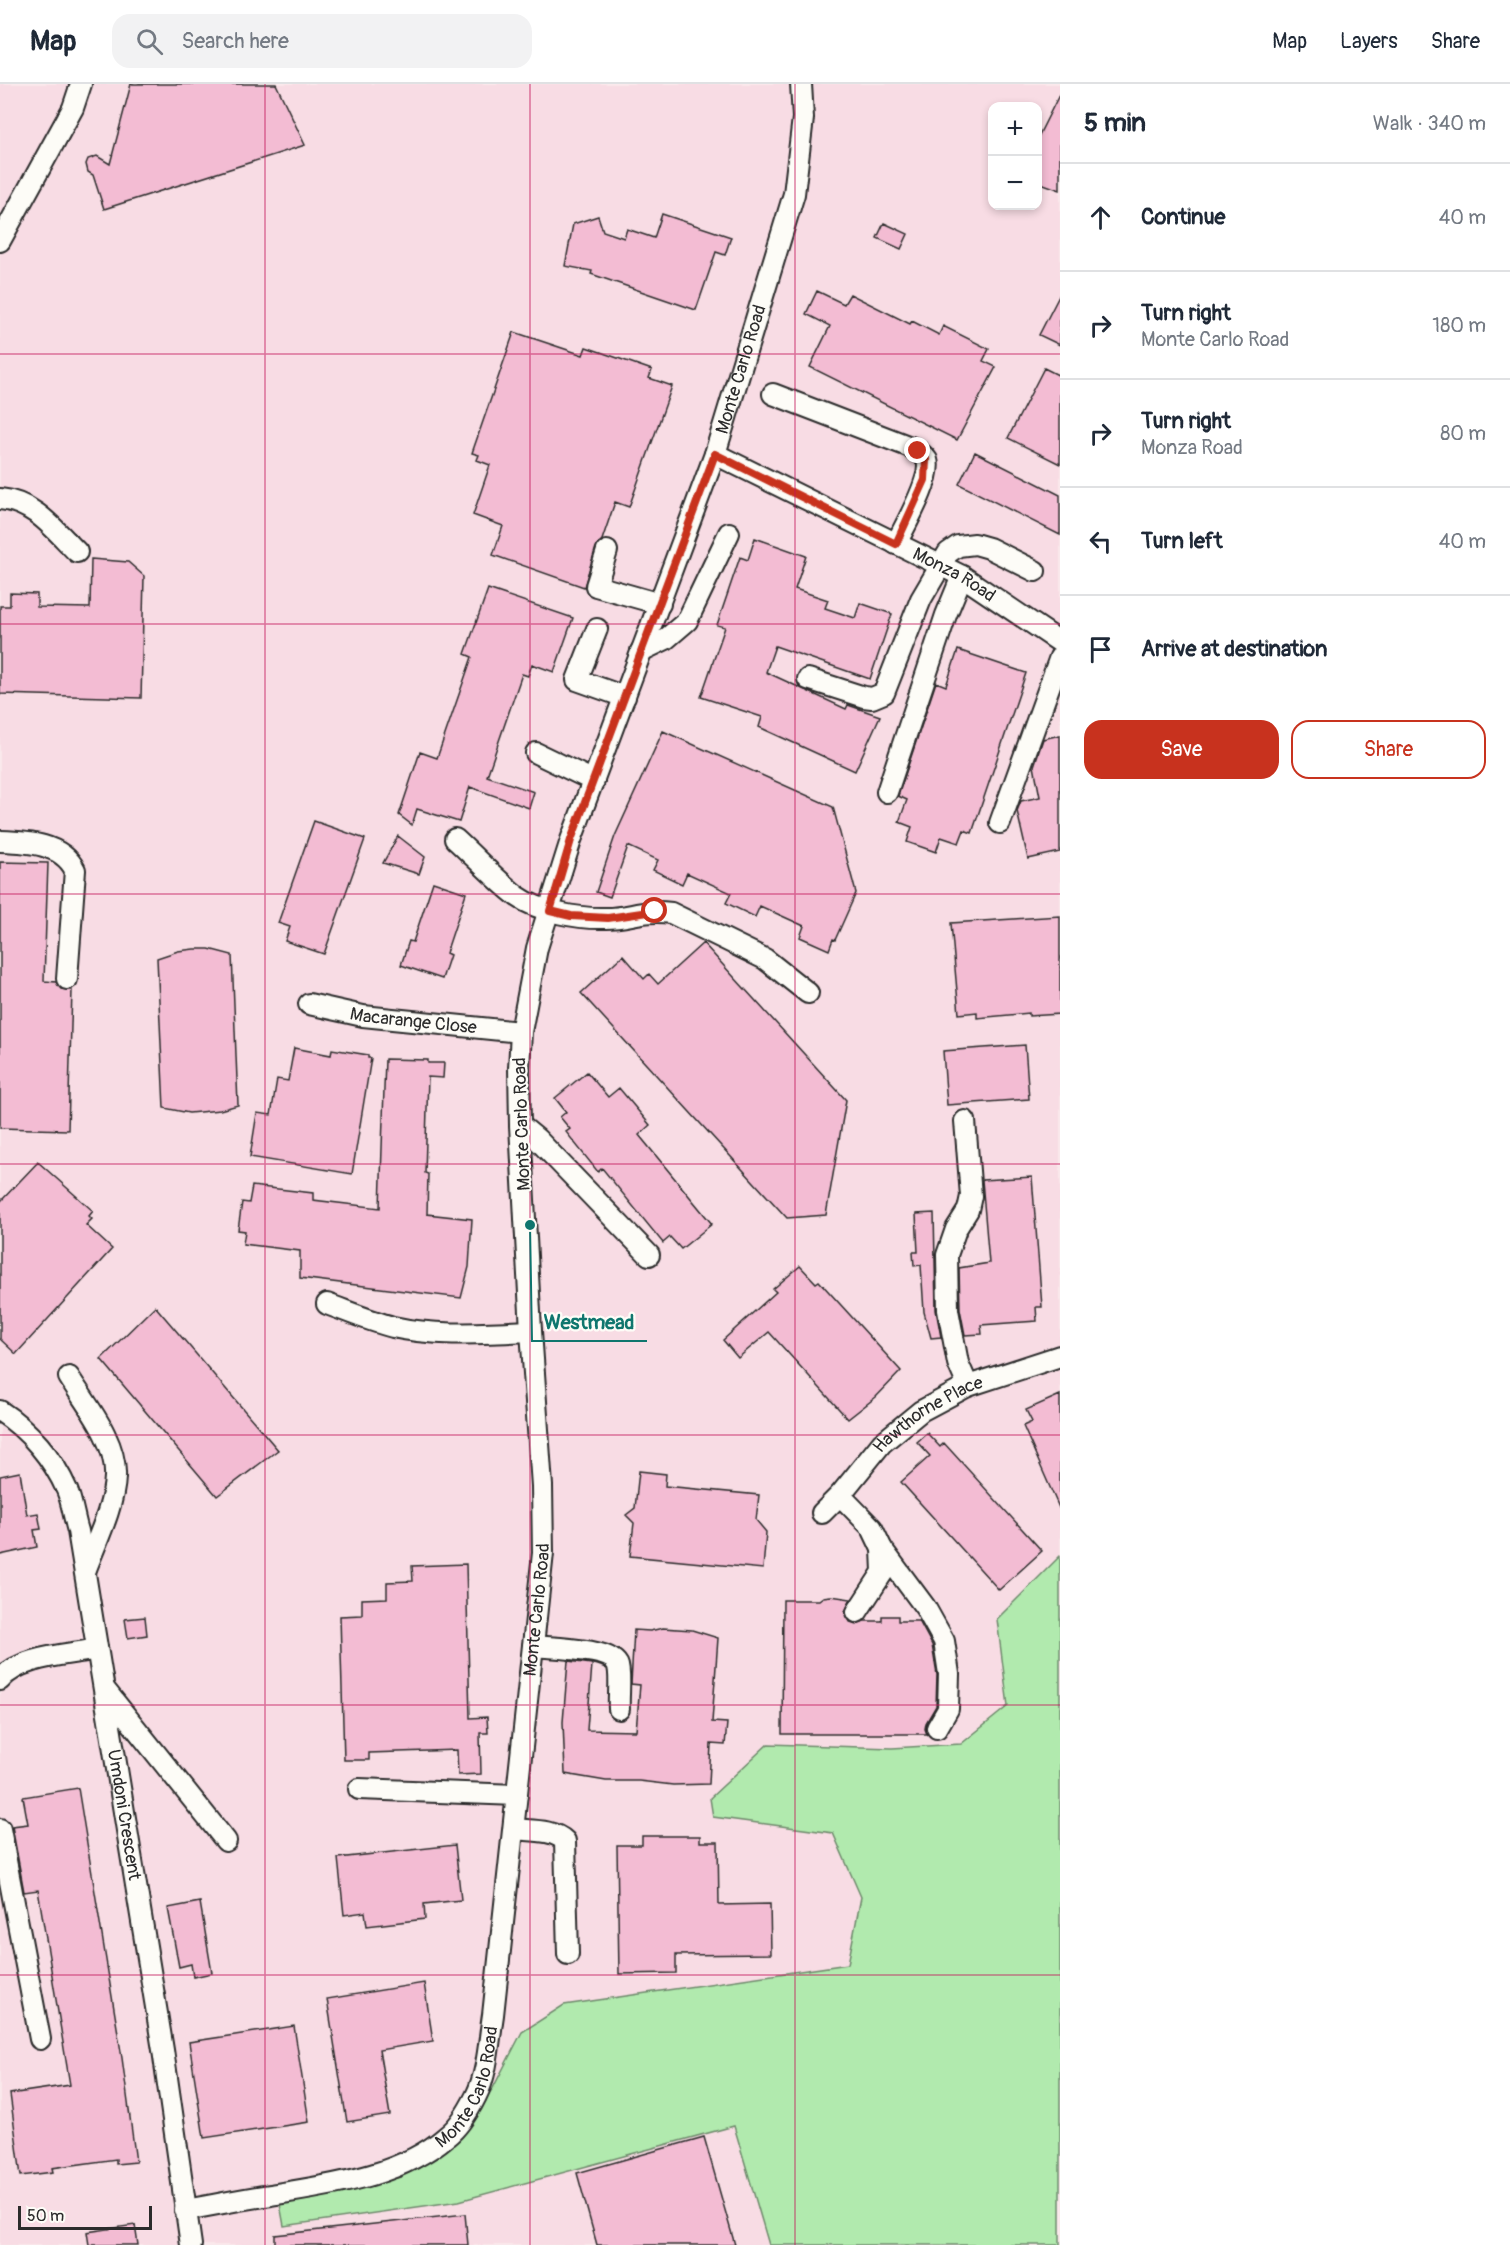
<!DOCTYPE html>
<meta charset="utf-8">
<style>
body{margin:0;font-family:Pangolin,sans-serif;background:#f2f2f3;color:#1f2937}
.controls{position:absolute;right:18px;top:18px;display:grid;overflow:hidden;border-radius:12px;box-shadow:0 3px 9px #0003}
.controls button{width:54px;height:54px;display:grid;place-items:center;padding:0;border:0;border-bottom:2px solid #e0e1e3;background:#fff;color:#1f2937;font:30px sans-serif}
.scale{position:absolute;left:18px;bottom:15px;width:134px;box-sizing:border-box;padding-left:6px;border:3px solid #2b2b2b;border-top:0;font-size:16px;line-height:21px;white-space:nowrap;color:#2b2b2b;-webkit-text-stroke:4px #fdfcf7;paint-order:stroke}
.stop{position:absolute;width:18px;height:18px;margin:-14px;border:4px solid #c8321e;border-radius:50%;background:#fff}
.stop.end{background:#c8321e;border-color:#fff;box-shadow:0 2px 6px #0008}
.list{margin:0;padding:0;list-style:none}
h2{display:flex;justify-content:space-between;align-items:center;height:78px;margin:0;padding:0 24px;font-size:26px}
h2 small{font-size:20px;font-weight:400;color:#747a83}
.list li{display:grid;grid-template-columns:39px 1fr auto;gap:18px;align-items:center;box-sizing:border-box;height:108px;padding:0 24px;border-top:2px solid #e0e1e3}
.list b{display:block;font-size:22px;white-space:nowrap}
.list p{margin:0;font-size:20px;white-space:nowrap;color:#747a83}
.list em{font-size:20px;font-style:normal;color:#747a83}
.actions{display:flex;gap:12px;padding:18px 24px}
.actions a{flex:1;padding:14px 0;border:2px solid #c8321e;border-radius:18px;text-align:center;font-size:21px;color:#c8321e}
.actions .main{background:#c8321e;color:#fff}
.icon{flex:none;width:33px;height:33px;fill:none;stroke:currentColor;stroke-width:2;stroke-linecap:round;stroke-linejoin:round}
.map{position:relative;flex:none;width:1060px;height:2161px;overflow:hidden}
header{display:flex;align-items:center;gap:36px;box-sizing:border-box;height:84px;padding:0 30px;background:#fff;border-bottom:2px solid #e0e1e3}
header strong{font-size:28px}
nav{display:flex;gap:33px;margin-inline-start:auto;font-size:21px}
.search{width:420px;height:54px;background:#f2f2f3;display:flex;align-items:center;gap:15px;box-sizing:border-box;padding:0 21px;border-radius:18px;color:#747a83;font-size:22px}
main{display:flex}
aside{flex:1;background:#fff}
.map>svg:first-child{display:block}
.built{fill:#f8dce4;fill-rule:evenodd}
.green{fill:#b1eaae;stroke:#6e8a6c;stroke-width:1.5}
.building{fill:#f3bcd3;stroke:#2b2b2b;stroke-width:1.5}
.lines{fill:none;stroke-linecap:round;stroke-linejoin:round}
.minor-casing{stroke:#2b2b2b;stroke-width:24}
.minor{stroke:#fdfcf7;stroke-width:20}
.route{stroke:#c8321e;stroke-width:8}
.grid{fill:none;stroke:#c2185b;stroke-width:1.5;stroke-opacity:0.55}
.labels{text-anchor:middle;dominant-baseline:central;stroke-width:4.5;stroke-linejoin:round;paint-order:stroke}
.street-label{font-size:18px;fill:#2b2b2b;stroke:#fdfcf7}
.leader{fill:none;stroke:#0f766e;stroke-width:2}
.callout-dot{fill:#0f766e;stroke:#fdfcf7;stroke-width:2}
.callout-label{font-size:20px;text-anchor:middle;font-weight:bold;fill:#0f766e;stroke:#fdfcf7;stroke-width:4.5;stroke-linejoin:round;paint-order:stroke}
</style>
<header>
<strong>Map</strong>
<div class="search"><svg class="icon" aria-label="search" viewBox="0 0 24 24"><circle cx="10" cy="10" r="6"/><path d="M15 15l6 6"/></svg>Search here</div>
<nav><a>Map</a><a>Layers</a><a>Share</a></nav>
</header>
<main>
<div class="map">
<svg width="1060" height="2161" viewBox="0 0 1060 2161">
<rect width="100%" height="100%" fill="#fae9ec"/>
<filter id="ink" filterUnits="userSpaceOnUse"><feTurbulence type="fractalNoise" baseFrequency=".0167" numOctaves="2"/><feDisplacementMap in="SourceGraphic" scale="12" xChannelSelector="R" yChannelSelector="G"/><feConvolveMatrix kernelMatrix="1 2 1 2 8 2 1 2 1" color-interpolation-filters="sRGB"/></filter>
<g filter="url(#ink)">
<path class="built" d="M0,0H1060V2161H0ZM992,22H1038V122H992Z"/>
<path class="green" d="M1060,1472V2161H769L734,2042L459,2117L284,2142L279,2115L401,2093L437,2072L461,2050L493,2004L522,1948L564,1921L848,1880L861,1813L833,1749L713,1733L710,1714L768,1660L892,1664L961,1660L1008,1622L997,1535Z"/>
<path class="building" d="M131,0H276L305,61L104,125L93,91L88,88L86,80L88,75L97,72L110,80Z
M1060,9V106L1038,98V53Z
M662,130L731,153L725,171L716,168L696,226L591,190L592,187L565,182L573,140L598,132L603,147L624,154L627,145L654,154Z
M884,139L908,150L901,165L877,154Z
M817,207L844,220L850,210L910,240L912,237L939,251L943,242L989,265L983,277L996,283L957,356L810,283L830,242L806,230Z
M1060,210V261L1039,251Z
M514,248L583,271L586,263L652,286L649,294L672,302L629,423L615,418L602,456L596,463L584,503L493,471L503,442L473,431L490,381L477,376L479,371L472,369Z
M1044,284L1060,292V380L1008,354Z
M975,368L1060,411V451L959,400Z
M755,454L806,472L795,505L828,516L825,524L855,534L860,519L892,530L870,595L775,562L766,588L846,625L848,621L880,632L855,687L759,643L762,633L701,613L725,543L717,541L740,473L748,476Z
M91,475L128,478L144,492L141,614L0,610V522H10V509L37,510V523L90,524Z
M488,505L573,534L554,588L532,580L528,592L522,590L487,692L534,708L529,724L470,703L459,738L417,725L412,741L399,731L420,668L437,674L472,573L465,570Z
M958,566L1026,589L972,749L964,746L959,759L941,753L936,768L907,758L912,743L899,738L907,716L898,712L936,598L946,602Z
M663,647L833,723L856,809L835,856L833,855L829,866L800,853L804,842L760,822L755,833L726,819L731,809L687,789L682,800L653,786L658,776L628,762L610,813L596,808L615,752Z
M1060,651V768L1028,775L1017,727L1021,717L1040,713L1034,682L1043,655Z
M314,737L365,755L324,870L285,857L290,843L278,839Z
M398,752L425,773L419,790L383,779Z
M0,778L48,779L44,897L56,898L61,905L72,906L68,1046L0,1044Z
M433,798L466,809L446,869L450,871L442,895L401,881L409,857L413,858Z
M1060,832V930L1029,932V929L977,934V928L959,930L951,839Z
M703,859L846,1016L826,1131L787,1134L581,909L623,871L644,895L649,890L658,900Z
M194,865H209L232,871L238,1021L220,1026L189,1029L164,1024L157,874L178,867Z
M1025,961L1029,1015L947,1021L943,967Z
M294,964L331,971L332,965L368,971V974H371L352,1090L250,1073L257,1029L271,1031L277,995L288,997Z
M385,975L428,976V979H444L443,994L428,993L425,1089L428,1090L427,1130L472,1135L469,1183L461,1214L300,1194V1167L243,1160L245,1147L238,1146L242,1118L249,1119L252,1102L313,1109V1116L380,1124Z
M587,988L608,1013L619,1004L650,1041L639,1051L712,1140L681,1165L670,1153L663,1159L602,1084L598,1088L566,1048L570,1045L560,1033L566,1028L555,1014Z
M38,1078L93,1127L89,1132L92,1135L86,1141L112,1165L16,1270L0,1255V1118Z
M1032,1093L1042,1223H1036L1037,1237L981,1241L982,1250L965,1251L960,1225L959,1184L989,1179L982,1096Z
M934,1129L936,1226L941,1253L931,1254L924,1228L921,1181L914,1182L913,1168H918L916,1130Z
M800,1182L816,1199L819,1197L901,1287L876,1313L848,1335L769,1248L738,1274L723,1256L776,1208L773,1205Z
M155,1222L278,1366L217,1412L101,1275Z
M1060,1311V1426L1023,1342L1032,1338L1026,1326Z
M927,1349L940,1363L944,1359L1042,1467L999,1506L901,1398L930,1372L917,1358Z
M639,1387L666,1390L665,1402L759,1411L756,1436L766,1448L763,1485L630,1472L634,1439L626,1431L635,1424Z
M20,1388L27,1431L38,1429L41,1445L34,1446L37,1463L0,1471V1392Z
M466,1480L470,1634L487,1633L488,1649H480L481,1690L458,1691L457,1666L369,1669V1676H344L340,1532L362,1531V1515L387,1514V1498L413,1497L412,1482Z
M831,1512L851,1515L845,1528L850,1538L856,1540L864,1537H882V1532H898V1537H919L932,1561L937,1591L936,1622L926,1639L925,1645L927,1650H782L783,1516H819L823,1513Z
M145,1533L147,1551L128,1554L125,1535Z
M663,1544L692,1546L718,1554L712,1638L727,1639L725,1661L711,1660L709,1700L673,1701L639,1697H606L565,1690L563,1638L568,1577L592,1580L587,1646L636,1647L640,1601L631,1600L634,1546L650,1547Z
M78,1704L122,1974L136,2078L116,2080V2075L52,2084L53,2088L21,2092L10,2010L70,2001L38,1806L24,1808L12,1742L28,1740L23,1713Z
M642,1752H700V1758H718L719,1821L770,1820L771,1870L676,1871V1889L619,1890L617,1761H642Z
M455,1761L461,1816L424,1820L425,1835L367,1842L365,1828L344,1831L338,1774Z
M200,1818L212,1889L193,1893L191,1880L179,1883L168,1824Z
M424,1899L433,1957L379,1966L390,2031L347,2038L327,1915Z
M294,1942L309,2038L204,2054L189,1958Z
M704,2053L735,2161H597L577,2089Z
M465,2130L468,2161H275V2151Z
M135,2141L138,2161H89L87,2148Z"/>
<g class="lines">
<g class="minor-casing">
<g id="minor">
<path d="M0,157L73,24L81,0"/>
<path d="M773,310L913,364C918,367 924,371 927,376C933,394 904,443 896,460"/>
<path id="s1" d="M715,370L962,492L1060,558"/>
<path d="M0,415C34,418 54,445 77,468"/>
<path d="M607,467L596,502L660,520"/>
<path d="M597,545L577,596L625,613"/>
<path d="M641,567L666,555L687,537L729,449"/>
<path d="M808,595L864,613L872,614L884,609L921,515L948,469L958,462L975,460L989,464L1035,487"/>
<path d="M536,669L594,697"/>
<path d="M887,708L946,531L962,492"/>
<path d="M1000,739L1060,573"/>
<path d="M455,755C476,774 495,795 517,812C539,828 579,835 606,834C630,834 643,825 671,829L765,875L808,909"/>
<path d="M0,757C27,758 62,759 75,786L67,895"/>
<path id="s2" d="M309,920L363,932L521,948"/>
<path d="M965,1037L971,1112L968,1126L956,1145L947,1171L948,1226L958,1279L968,1302"/>
<path d="M520,1041L537,1055L649,1171"/>
<path d="M327,1220C349,1228 370,1237 393,1243C437,1253 485,1249 531,1247"/>
<path d="M69,1293C87,1322 117,1357 115,1393C114,1422 96,1458 86,1485"/>
<path id="s3" d="M0,1327C29,1346 53,1374 67,1406C72,1418 74,1434 78,1447L163,1966L191,2161"/>
<path d="M840,1411L872,1444L882,1465L883,1488L857,1528"/>
<path id="s4" d="M822,1429L840,1411L882,1359L921,1327L968,1302L1060,1272"/>
<path d="M882,1465L925,1523L944,1557L949,1590L948,1625L937,1644"/>
<path d="M533,1562C550,1564 613,1564 618,1582C621,1595 618,1612 619,1625"/>
<path d="M0,1596C19,1572 69,1571 97,1565"/>
<path d="M106,1607L226,1757"/>
<path d="M359,1705L517,1711"/>
<path d="M0,1745L40,1955"/>
<path d="M514,1745C530,1747 553,1745 565,1757L568,1870"/>
<path id="s5" d="M185,2126C214,2121 242,2115 271,2111C331,2101 400,2093 447,2052C460,2042 469,2026 476,2012C488,1988 489,1956 493,1931L543,1469L542,1402L531,1247L520,1041L519,984L521,948L537,864L571,756L715,370L794,110L803,34L801,0"/>
</g>
</g>
<use href="#minor" class="minor"/>
</g>
</g>
<g class="lines" filter="url(#ink)">
<path class="route" d="M655,827L608,834L571,832L550,827L571,756L715,370L896,460L925,396L926,375L918,367"/>
</g>
<path class="grid" d="M265,0V2161M530,0V2161M795,0V2161M0,270H1060M0,540H1060M0,810H1060M0,1080H1060M0,1351H1060M0,1621H1060M0,1891H1060"/>
<g class="labels">
<g class="street-label">
<text stroke="none"><textPath href="#s5" startOffset="2094">Monte Carlo Road</textPath></text>
<text stroke="none"><textPath href="#s1" startOffset="268">Monza Road</textPath></text>
<text stroke="none"><textPath href="#s2" startOffset="106">Macarange Close</textPath></text>
<text transform="translate(522 1040) rotate(-92)">Monte Carlo Road</text>
<text stroke="none"><textPath href="#s4" startOffset="147">Hawthorne Place</textPath></text>
<text stroke="none"><textPath href="#s5" startOffset="816">Monte Carlo Road</textPath></text>
<text stroke="none"><textPath href="#s3" startOffset="435">Umdoni Crescent</textPath></text>
<text stroke="none"><textPath href="#s5" startOffset="330">Monte Carlo Road</textPath></text>
</g>
</g>
<path class="leader" d="M530 1141L532 1257H647"/>
<circle class="callout-dot" cx="530" cy="1141" r="6"/>
<g class="callout-label">
<text x="589" y="1245">Westmead</text>
</g>
</svg>
<div class="controls">
<button>+</button>
<button>−</button>
</div>
<div class="scale">50 m</div>
<div class="stop" style="left:655px;top:827px"></div>
<div class="stop end" style="left:918px;top:367px"></div>
</div>
<aside>
<h2>5 min<small>Walk · 340 m</small></h2>
<ul class="list">
<li><svg class="icon" aria-label="ahead" viewBox="0 0 24 24"><path d="M12 20V5M6 11l6-6 6 6"/></svg><div><b>Continue</b></div><em>40 m</em></li>
<li><svg class="icon" aria-label="right" viewBox="0 0 24 24"><path d="M7 20v-9h11M14 6l5 5-5 5"/></svg><div><b>Turn right</b><p>Monte Carlo Road</p></div><em>180 m</em></li>
<li><svg class="icon" aria-label="right" viewBox="0 0 24 24"><path d="M7 20v-9h11M14 6l5 5-5 5"/></svg><div><b>Turn right</b><p>Monza Road</p></div><em>80 m</em></li>
<li><svg class="icon" aria-label="left" viewBox="0 0 24 24"><path d="M17 20v-9H6M10 6l-5 5 5 5"/></svg><div><b>Turn left</b></div><em>40 m</em></li>
<li><svg class="icon" aria-label="arrive" viewBox="0 0 24 24"><path d="M6 21V4h12l-3 4 3 4H6"/></svg><div><b>Arrive at destination</b></div></li>
</ul>
<div class="actions"><a class="main">Save</a><a>Share</a></div>
</aside>
</main>
